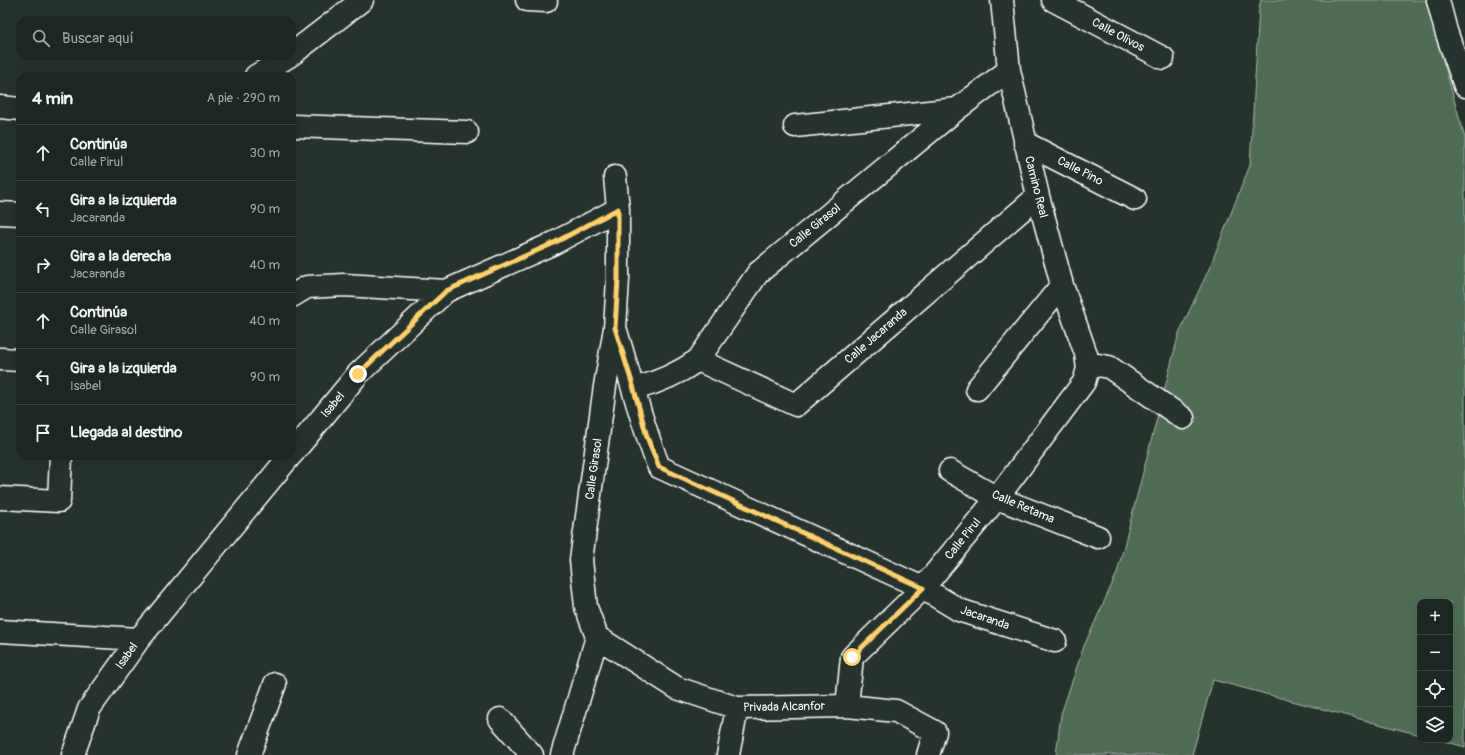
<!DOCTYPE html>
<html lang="es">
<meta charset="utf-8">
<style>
body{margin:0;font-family:Pangolin,sans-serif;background:#252e2a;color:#f1f3f6}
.controls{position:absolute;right:12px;bottom:12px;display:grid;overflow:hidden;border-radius:8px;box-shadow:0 4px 16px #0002}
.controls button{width:36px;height:36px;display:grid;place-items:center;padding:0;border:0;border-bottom:1px solid #3a4340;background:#1c2622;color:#f1f3f6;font:20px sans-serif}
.stop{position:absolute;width:12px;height:12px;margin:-9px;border:3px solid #ffd166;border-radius:50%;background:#fff}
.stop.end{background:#ffd166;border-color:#fff;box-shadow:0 1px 4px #0008}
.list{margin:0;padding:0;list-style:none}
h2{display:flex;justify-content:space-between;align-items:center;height:52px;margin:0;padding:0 16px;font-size:17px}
h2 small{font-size:13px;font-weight:400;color:#a0a5a5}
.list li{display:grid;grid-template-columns:26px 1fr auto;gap:12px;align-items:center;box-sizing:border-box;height:56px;padding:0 16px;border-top:1px solid #3a4340}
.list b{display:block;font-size:15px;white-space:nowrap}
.list p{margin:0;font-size:13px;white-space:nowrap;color:#a0a5a5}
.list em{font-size:13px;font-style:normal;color:#a0a5a5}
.icon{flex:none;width:22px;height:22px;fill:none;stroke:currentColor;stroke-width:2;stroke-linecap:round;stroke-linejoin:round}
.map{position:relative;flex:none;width:1465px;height:755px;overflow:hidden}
.search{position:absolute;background:#1c2622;box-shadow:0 4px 16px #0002;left:16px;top:16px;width:280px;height:44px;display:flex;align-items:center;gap:10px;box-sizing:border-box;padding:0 14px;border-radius:12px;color:#a0a5a5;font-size:15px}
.panel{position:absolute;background:#1c2622;box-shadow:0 4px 16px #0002;left:16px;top:72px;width:280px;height:388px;border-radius:12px}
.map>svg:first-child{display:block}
.green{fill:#506d55;stroke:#a8b6aa}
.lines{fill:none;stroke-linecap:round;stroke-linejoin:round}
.street-casing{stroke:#fff;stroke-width:25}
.secondary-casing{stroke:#fff;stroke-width:25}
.street{stroke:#26332d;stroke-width:22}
.secondary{stroke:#26332d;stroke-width:22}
.route{stroke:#ffd166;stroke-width:5}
.labels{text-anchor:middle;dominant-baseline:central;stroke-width:3;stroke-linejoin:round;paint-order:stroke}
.street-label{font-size:12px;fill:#fff;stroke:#26332d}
</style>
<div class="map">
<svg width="1465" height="755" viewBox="0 0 1465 755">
<rect width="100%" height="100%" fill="#26332d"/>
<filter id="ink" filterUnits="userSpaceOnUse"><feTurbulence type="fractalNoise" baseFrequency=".025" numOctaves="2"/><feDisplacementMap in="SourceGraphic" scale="8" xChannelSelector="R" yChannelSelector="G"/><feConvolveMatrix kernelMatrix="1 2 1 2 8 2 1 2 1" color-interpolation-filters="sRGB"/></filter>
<g filter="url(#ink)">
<path class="green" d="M1261,0H1426L1465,138V747L1440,740H1450V602H1420V735L1213,680L1192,755H1056L1061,714L1084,646L1117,573L1179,333L1209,269L1250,165L1259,8Z"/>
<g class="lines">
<g class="street-casing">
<path id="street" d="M527,0L546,1
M1053,0L1163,58
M1438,0L1446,31L1465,86
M292,126L467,132
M795,126L957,109
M1025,143L1135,199
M0,213L20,214
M292,296L307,287L344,285L446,291
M616,331C630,376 641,423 659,467L923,588L959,610L1055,641
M0,359L20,360
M698,360L796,405L1038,196
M1088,369L1098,365L1109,367L1183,418
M634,389C657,383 678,374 698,360L758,273L957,109L1009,70
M977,389L1062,285
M292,454L358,374L446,291L554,243L618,209
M950,471L997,498L1098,537
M0,498L59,501L61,456
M0,631L139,639
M597,637L677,688L737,708L847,706L896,711L935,732L928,755
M847,706L852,657L923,588L997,498L1084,382L1088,369L1086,354L1062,285L1038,196L1009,70L1002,0
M500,719L532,755
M73,755L89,709L139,639L290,456
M249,755L275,684
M562,755L597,637L586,607L581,560L605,386L615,328L618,279V209L615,177
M728,755L737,708"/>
</g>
<g class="secondary-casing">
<path id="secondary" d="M292,54L362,0
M256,76L289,56
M0,107L20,109"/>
</g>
<use href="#street" class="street"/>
<use href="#secondary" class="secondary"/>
</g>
</g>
<g class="lines" filter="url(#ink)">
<path class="route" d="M358,374L446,291L554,243L618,209V279L615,328L634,389L647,437L659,467L923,588L852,657"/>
</g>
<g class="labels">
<g class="street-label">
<text transform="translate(1118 35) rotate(28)">Calle Olivos</text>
<text transform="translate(1080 171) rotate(27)">Calle Pino</text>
<text transform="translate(1036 187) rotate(76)">Camino Real</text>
<text transform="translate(815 226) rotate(-39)">Calle Girasol</text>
<text transform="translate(876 336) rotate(-41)">Calle Jacaranda</text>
<text transform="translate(333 405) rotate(-50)">Isabel</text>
<text transform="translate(594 469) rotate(-82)">Calle Girasol</text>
<text transform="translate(1023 507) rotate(23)">Calle Retama</text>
<text transform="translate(963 539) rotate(-51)">Calle Pirul</text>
<text transform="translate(985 618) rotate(19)">Jacaranda</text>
<text transform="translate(127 656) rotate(-55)">Isabel</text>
<text transform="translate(784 707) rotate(-1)">Privada Alcanfor</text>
</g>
</g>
</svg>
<div class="controls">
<button>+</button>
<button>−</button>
<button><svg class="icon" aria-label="locate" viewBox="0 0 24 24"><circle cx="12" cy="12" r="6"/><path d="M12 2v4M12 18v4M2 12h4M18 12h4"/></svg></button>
<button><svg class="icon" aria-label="layers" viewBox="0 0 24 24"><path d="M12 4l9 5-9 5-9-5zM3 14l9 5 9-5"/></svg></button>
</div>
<div class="stop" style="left:852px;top:657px"></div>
<div class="stop end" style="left:358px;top:374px"></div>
<div class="search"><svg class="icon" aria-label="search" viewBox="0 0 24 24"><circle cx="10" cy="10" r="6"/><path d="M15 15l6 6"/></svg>Buscar aquí</div>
<section class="panel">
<h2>4 min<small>A pie · 290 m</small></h2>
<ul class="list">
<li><svg class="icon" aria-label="ahead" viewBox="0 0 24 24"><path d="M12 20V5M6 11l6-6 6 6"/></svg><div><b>Continúa</b><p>Calle Pirul</p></div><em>30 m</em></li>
<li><svg class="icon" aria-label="left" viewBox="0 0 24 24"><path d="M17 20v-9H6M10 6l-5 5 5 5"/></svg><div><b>Gira a la izquierda</b><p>Jacaranda</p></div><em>90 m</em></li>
<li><svg class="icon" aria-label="right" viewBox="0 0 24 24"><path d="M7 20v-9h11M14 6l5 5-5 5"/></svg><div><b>Gira a la derecha</b><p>Jacaranda</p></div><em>40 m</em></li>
<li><svg class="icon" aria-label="ahead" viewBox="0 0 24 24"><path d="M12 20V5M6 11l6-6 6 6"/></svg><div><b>Continúa</b><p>Calle Girasol</p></div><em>40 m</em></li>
<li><svg class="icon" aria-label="left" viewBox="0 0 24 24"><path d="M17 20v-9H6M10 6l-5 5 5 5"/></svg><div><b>Gira a la izquierda</b><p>Isabel</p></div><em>90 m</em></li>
<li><svg class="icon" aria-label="arrive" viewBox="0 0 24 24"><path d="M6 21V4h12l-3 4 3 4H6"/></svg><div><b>Llegada al destino</b></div></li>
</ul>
</section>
</div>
